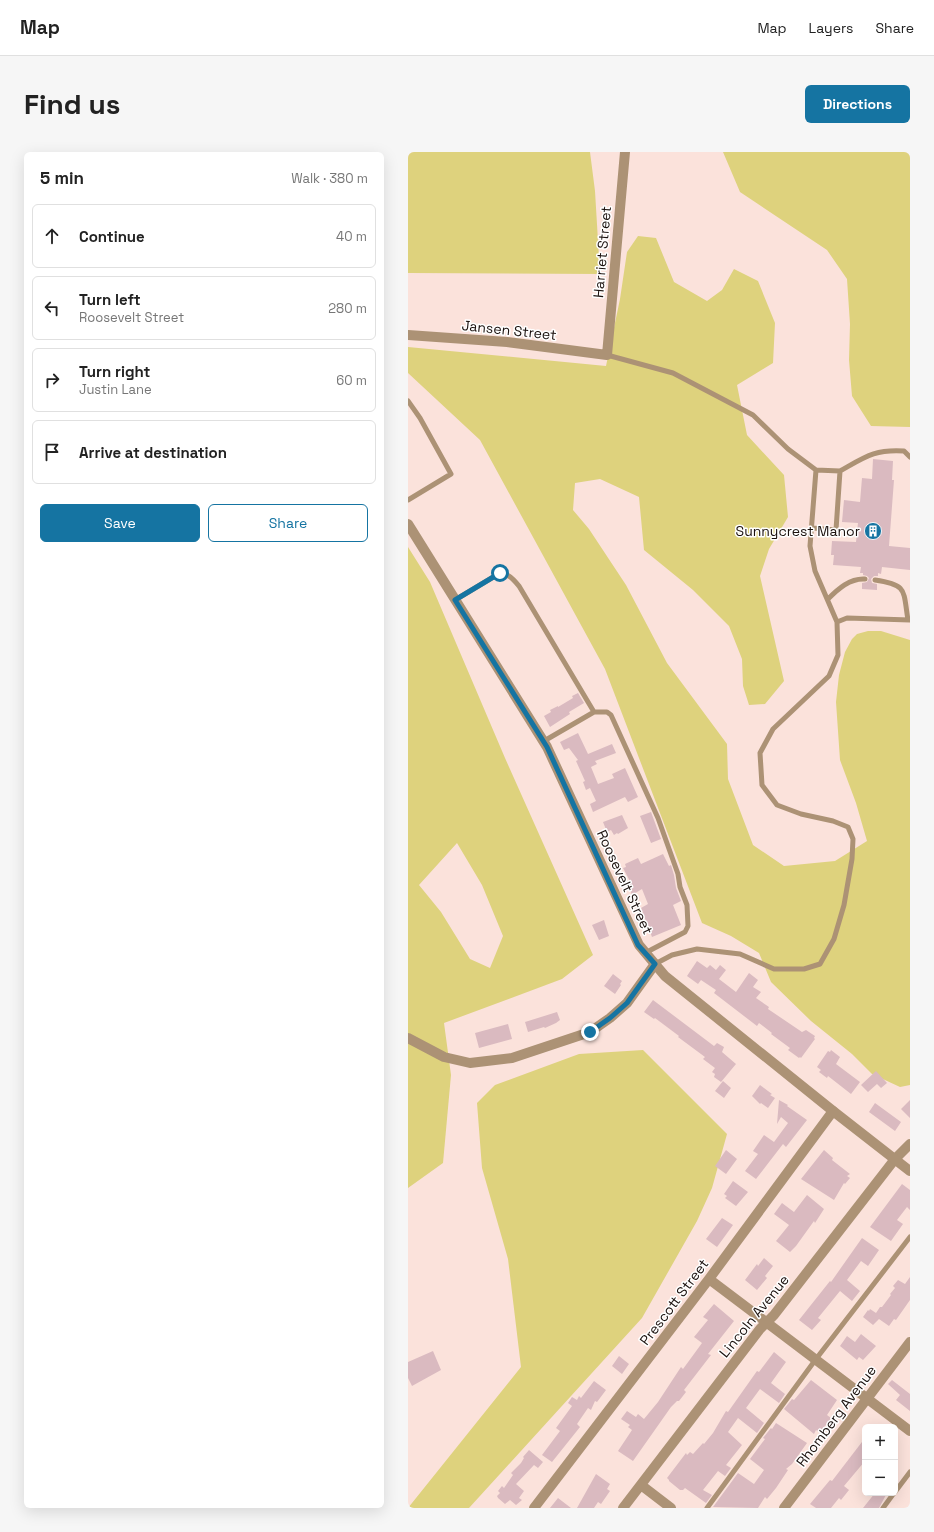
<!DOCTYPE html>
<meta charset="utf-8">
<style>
body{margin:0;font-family:"Space Grotesk",sans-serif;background:#f6f6f6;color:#222}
.controls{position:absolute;right:12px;bottom:12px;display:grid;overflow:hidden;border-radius:6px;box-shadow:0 4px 16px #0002}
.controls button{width:36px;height:36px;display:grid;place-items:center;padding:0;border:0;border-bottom:1px solid #e0e0e0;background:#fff;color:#222;font:20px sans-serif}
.stop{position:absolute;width:12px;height:12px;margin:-9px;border:3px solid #1574a2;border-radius:50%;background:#fff}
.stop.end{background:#1574a2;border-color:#fff;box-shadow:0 1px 4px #0008}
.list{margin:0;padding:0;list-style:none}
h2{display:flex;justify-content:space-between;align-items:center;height:52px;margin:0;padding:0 16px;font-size:17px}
h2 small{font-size:13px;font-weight:400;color:#767676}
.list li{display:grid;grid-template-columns:26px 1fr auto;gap:12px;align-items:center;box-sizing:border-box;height:64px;margin:0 8px 8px;padding:0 8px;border:1px solid #e0e0e0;border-radius:6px}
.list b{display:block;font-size:15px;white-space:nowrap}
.list p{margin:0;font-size:13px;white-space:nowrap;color:#767676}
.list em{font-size:13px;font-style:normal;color:#767676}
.actions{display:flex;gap:8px;padding:12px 16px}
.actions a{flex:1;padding:9px 0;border:1px solid #1574a2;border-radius:6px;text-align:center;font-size:14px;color:#1574a2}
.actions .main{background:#1574a2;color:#fff}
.icon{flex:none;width:22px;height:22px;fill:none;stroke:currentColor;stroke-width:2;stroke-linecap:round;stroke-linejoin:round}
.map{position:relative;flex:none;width:502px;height:1356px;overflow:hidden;border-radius:6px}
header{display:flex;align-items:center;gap:24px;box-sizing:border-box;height:56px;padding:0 20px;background:#fff;border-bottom:1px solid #e0e0e0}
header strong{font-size:19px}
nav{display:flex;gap:22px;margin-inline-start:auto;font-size:14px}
.intro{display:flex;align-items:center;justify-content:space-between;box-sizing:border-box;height:96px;padding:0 24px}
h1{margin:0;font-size:28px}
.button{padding:10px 18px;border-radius:6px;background:#1574a2;color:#fff;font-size:14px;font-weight:700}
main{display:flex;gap:24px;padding:0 24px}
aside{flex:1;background:#fff;border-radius:6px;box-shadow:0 4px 16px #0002}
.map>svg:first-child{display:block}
.green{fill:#ded27d;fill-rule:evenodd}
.building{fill:#dabac0}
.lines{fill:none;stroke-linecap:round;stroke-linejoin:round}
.service{stroke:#ac9275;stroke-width:5}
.minor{stroke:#ac9275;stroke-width:10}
.tertiary{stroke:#ac9275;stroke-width:10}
.route{stroke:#1574a2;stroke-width:5}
.labels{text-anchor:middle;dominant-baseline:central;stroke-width:3;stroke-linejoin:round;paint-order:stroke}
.street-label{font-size:14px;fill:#1a100d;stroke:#fff}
.poi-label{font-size:14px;fill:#1a100d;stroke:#fff;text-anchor:end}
</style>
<header>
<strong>Map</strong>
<nav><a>Map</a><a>Layers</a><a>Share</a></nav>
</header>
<div class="intro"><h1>Find us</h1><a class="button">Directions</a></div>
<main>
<aside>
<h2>5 min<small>Walk · 380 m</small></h2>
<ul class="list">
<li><svg class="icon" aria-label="ahead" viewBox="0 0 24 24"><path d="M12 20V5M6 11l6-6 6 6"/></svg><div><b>Continue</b></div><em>40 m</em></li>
<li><svg class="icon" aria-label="left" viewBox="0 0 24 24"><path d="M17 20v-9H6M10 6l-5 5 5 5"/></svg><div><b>Turn left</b><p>Roosevelt Street</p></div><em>280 m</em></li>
<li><svg class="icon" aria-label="right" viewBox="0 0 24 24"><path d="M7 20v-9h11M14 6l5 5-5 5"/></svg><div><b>Turn right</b><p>Justin Lane</p></div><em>60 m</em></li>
<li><svg class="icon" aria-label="arrive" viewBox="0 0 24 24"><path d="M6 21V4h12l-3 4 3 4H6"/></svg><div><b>Arrive at destination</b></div></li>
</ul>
<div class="actions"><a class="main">Save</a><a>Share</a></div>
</aside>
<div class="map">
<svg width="502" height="1356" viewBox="0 0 502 1356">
<rect width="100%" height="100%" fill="#fbe2db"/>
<path class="green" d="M0,0H182L187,39L192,122L0,121Z
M315,0H502V275L463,274L444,244L441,208L442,172L439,127L419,98L332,40Z
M230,84L248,86L266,130L299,149L314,138L326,117L350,129L367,171L365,211L329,233L339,283L376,323L380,365L361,397L352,424L376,529L357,552L341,553L335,534L334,507L321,474L285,438L236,398L231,345L192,327L167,331L165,358L181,377L218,433L259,511L319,592L320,627L345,693L376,714L427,709L459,689L448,651L432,608L428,550L431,523L437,500L444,487L449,482L460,479H473L502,488V933L492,935L464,922L444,902L403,869L363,830L351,801L323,784L294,771L197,517L72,288L0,221V195L198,214L212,147L219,100Z
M0,395L22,430L97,606L185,803L154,827L36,871L43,923L35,1011L0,1036ZM49,691L74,733L95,784L82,816L62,807L33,760L11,733Z
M235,898L319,982L304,1036L289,1069L234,1166L61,1356H0L113,1215L100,1107L74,1016L69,951L87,933L171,902Z"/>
<path class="building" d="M465,307L485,309L484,328H486L481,394L502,396V418L474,415L473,422L470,421V424H466L463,427L464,431L469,432V438L454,437V431L459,430L461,426L459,424L455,423V421H452L453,415L425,413L426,403H423L424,389L448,390L450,371L434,370L436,348L452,350L454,326L464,327Z
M170,541L176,551L161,560L162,562L142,575L136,564L143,560L142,558L150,554V555L165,546L164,544Z
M170,581L180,602L204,592L208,601L187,609L189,612L183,615L190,632L206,626L204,622L217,616L230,645L220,650L217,645L185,660L182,652L188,649L182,636L178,638L175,630L177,629L168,609L170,608L161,596L156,598L152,590Z
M243,660L253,687L243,691L232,664Z
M214,663L220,676L210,682L209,681L206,683L203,678L199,680L195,670Z
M255,702L261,714L263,713L266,723L268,736L273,749L265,753L273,773L244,785L233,756L240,752L234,737L224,743L220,733L223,731L215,716L218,715L217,712L230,706L233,712Z
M196,768L201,784L191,788L184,773Z
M289,809L299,816L302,813L308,818L312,813L318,818L311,827L328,840L341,821L350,828L345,835L353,840L348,846L361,855L360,857L394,880L398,878L407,884L406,886L407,887L393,906L392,905L391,906L380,898L382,896L363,882L364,881L351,871L349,874L306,841L308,838L293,828L290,832L279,824Z
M205,822L214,829L212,832L213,833L207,842L196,834Z
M245,848L306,894L309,891L316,895L314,900L328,912L313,930L306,925L307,922L304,920L307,916L295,907L297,905L270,885L271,884L247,866L246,867L236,860Z
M149,860L152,868L148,871L137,876L136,875L120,880L117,870Z
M100,872L104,887L71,896L67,881Z
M423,898L432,905L428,912L452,930L443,942L420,924L419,926L411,920L413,918L409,915L420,899L422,900Z
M468,919L479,931L473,936L469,932L460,940L453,933Z
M315,929L323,936L316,946L307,939Z
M352,933L364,942L362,943L367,946L360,956L353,951L352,952L344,944Z
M371,948L380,953L379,954L399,968L378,995L375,992L348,1027L337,1019L350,1002L345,999L356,983L366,990L380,971L373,965L369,972Z
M502,948V966L493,957Z
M467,951L493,970L487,979L461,960Z
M318,998L329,1007L318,1022L307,1014Z
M416,998L425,1006L424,1008L442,1022L439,1024L442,1026L437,1032L436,1031L426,1048L393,1027Z
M325,1029L340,1040L328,1054L317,1046L319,1044L316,1042Z
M494,1032L502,1038V1058L499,1055L489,1068L495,1072L483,1089L462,1075Z
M399,1043L416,1057L407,1071L406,1069L388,1094L382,1100L368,1089L381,1073L366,1062L374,1051L386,1060Z
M314,1066L325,1073L309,1095L298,1087Z
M454,1086L471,1098L460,1114L453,1109L439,1128L452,1139L444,1149L432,1139L410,1166L413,1168L404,1178L391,1168L422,1129L423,1130Z
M356,1106L365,1114L357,1124L359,1126L349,1138L337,1128L349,1112L350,1114Z
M502,1125V1148L488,1168L486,1167L481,1174L471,1167L465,1173L455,1165L460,1158L461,1159L462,1157L468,1161L472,1155H474L483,1143L482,1142L487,1136L485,1134L490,1128L497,1132Z
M306,1152L326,1169L300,1202L303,1203L276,1238L278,1240L271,1249H269L263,1255L225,1309L210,1299L224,1278L220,1275L222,1273L213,1267L219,1259L228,1265L230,1262L236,1267L250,1250L273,1215L275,1217L294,1191L286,1185L300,1168L295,1165Z
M453,1182L468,1194L455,1208L451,1205L449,1208L432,1194L439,1184L447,1190Z
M25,1199L33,1218L4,1234L0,1226V1210Z
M366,1200L378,1210L363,1231L377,1242L371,1251L352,1237L338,1256L356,1271L349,1281L330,1266L320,1280L334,1293L318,1313L323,1316L317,1324L310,1319L295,1338L304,1343L298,1351L277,1336L275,1338H272L261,1329V1328L259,1326L278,1301L279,1303L282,1300L285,1302L295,1291L296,1292L305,1281L318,1259L320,1260L349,1219L351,1220Z
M211,1204L221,1212L214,1222L204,1214Z
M403,1228L429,1248L419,1263L423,1266L412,1281L408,1278L406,1282L376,1257L384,1247L386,1248Z
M484,1228L502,1242V1259L488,1248L492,1243L480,1232Z
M186,1229L198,1238L189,1250L187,1249L183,1258L180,1256L169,1272L172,1275L144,1310L134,1303L152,1279L148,1276L164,1254L160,1251L164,1245L169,1248L171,1244L173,1246Z
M368,1271L399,1291L384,1312L378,1317L380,1318L368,1336L359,1347L357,1345L350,1356L305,1355L330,1321L346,1332L356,1318L342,1307L357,1287L355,1286L363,1276L364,1277Z
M457,1286V1309L436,1334L441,1338L433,1348L431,1346L423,1356H408L402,1352L422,1328L424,1329Z
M121,1298L135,1310L130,1316L126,1313L108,1332L116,1339L111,1346L114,1348L108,1353L102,1348L97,1352L90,1346L89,1344L92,1341L90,1339L94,1334L96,1336L105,1323L103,1321L113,1311L116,1306L115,1305Z
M188,1322L202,1332L199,1337L202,1339L193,1352L190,1350L186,1356H169Z
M467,1341H479L471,1356H455Z
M150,1346L163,1356H142Z"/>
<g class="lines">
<path class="service" d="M199,203L265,221L345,263L380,297L408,318L432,319L428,378L404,376
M0,249L12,266L43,322L0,348
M432,319C457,305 467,297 496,299L502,305
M467,428C500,433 495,438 500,468
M420,447C430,437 442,426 457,427
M47,448L92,421C101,422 105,427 111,434L186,560H199L203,563L250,666L270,722L272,735L279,753L280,774L277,780L237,801
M429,470L439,466L502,468
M136,589L186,560
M247,812L264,803L289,797L332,802L366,817H396L412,812L426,787L436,753L444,707L445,687L440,675L425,669L393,662L369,653L354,633L352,601L365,577L421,524L430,503L429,470L407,419L402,394L408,318
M487,1340L502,1320
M299,1356L408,1207L502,1085
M475,1356L486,1341"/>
<path class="minor" d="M0,183L99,190L199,203L217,0
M0,886L36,905L62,911L104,906L182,880L202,866L219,851L247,812
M301,1127L502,1279
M233,1333L263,1356
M126,1356L301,1127L425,959
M215,1356L352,1177L366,1163L487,1007L502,992"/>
<path class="tertiary" d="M0,372L139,595L231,793L257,824L425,959L502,1019
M376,1356L502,1190"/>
</g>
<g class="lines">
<path class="route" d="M92,421L47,448L139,595L230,793L247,812L219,851L202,866L182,880"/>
</g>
<defs>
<g id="building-disc" transform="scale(0.9)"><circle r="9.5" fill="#1574a2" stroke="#fff"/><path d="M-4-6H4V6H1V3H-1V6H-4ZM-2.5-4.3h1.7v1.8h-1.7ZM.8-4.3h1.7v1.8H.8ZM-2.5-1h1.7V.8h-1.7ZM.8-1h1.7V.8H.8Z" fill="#fff"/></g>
</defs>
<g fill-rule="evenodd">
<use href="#building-disc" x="465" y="379"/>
</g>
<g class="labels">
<g class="street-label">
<text transform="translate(194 100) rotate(-85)">Harriet Street</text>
<text transform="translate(101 178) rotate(6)">Jansen Street</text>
<text transform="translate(217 730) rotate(65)">Roosevelt Street</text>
<text transform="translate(266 1150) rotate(-53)">Prescott Street</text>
<text transform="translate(346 1164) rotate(-51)">Lincoln Avenue</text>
<text transform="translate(428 1264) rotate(-53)">Rhomberg Avenue</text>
</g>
<g class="poi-label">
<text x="452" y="379">Sunnycrest Manor</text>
</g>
</g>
</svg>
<div class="controls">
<button>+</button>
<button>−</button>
</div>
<div class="stop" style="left:92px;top:421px"></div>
<div class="stop end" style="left:182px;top:880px"></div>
</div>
</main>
